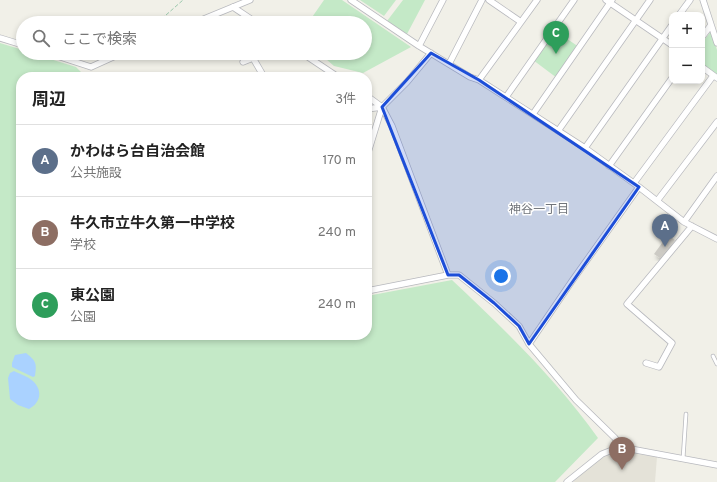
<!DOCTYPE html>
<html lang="ja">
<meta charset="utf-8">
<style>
body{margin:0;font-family:Overpass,"Noto Sans JP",sans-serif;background:#f2f2f2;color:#222}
.controls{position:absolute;right:12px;top:12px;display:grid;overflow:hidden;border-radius:8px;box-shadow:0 2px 6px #0003}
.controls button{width:36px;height:36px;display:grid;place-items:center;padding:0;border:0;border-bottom:1px solid #e0e0e0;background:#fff;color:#222;font:20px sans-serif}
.you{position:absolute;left:501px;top:276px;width:14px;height:14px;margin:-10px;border:3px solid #fff;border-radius:50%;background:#1a73e8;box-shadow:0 0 0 6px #1a73e833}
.badge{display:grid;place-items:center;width:26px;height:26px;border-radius:50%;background:#0b8043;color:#fff;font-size:13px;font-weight:700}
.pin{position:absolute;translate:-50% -33px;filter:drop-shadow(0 1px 2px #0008)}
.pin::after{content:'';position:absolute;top:21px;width:14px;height:12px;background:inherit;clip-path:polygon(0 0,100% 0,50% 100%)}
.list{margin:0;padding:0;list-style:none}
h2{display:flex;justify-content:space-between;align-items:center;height:52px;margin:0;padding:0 16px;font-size:17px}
h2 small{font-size:13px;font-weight:400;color:#767676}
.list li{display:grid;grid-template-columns:26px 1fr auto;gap:12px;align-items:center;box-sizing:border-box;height:72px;padding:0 16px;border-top:1px solid #e0e0e0}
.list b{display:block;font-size:15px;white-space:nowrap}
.list p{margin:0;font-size:13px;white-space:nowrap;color:#767676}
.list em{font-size:13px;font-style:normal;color:#767676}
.icon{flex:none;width:22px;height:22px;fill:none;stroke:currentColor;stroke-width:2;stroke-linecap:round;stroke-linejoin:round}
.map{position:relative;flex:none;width:717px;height:482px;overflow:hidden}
.search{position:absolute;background:#fff;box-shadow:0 2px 6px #0003;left:16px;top:16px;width:356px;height:44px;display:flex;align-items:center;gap:10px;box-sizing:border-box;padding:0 14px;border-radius:22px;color:#767676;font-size:15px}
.panel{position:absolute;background:#fff;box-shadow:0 2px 6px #0003;left:16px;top:72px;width:356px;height:268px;border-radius:16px}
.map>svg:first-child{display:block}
.education{fill:#e4e2d8}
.green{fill:#c4e9c7}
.water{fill:#aad2ff}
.building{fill:#cccac4;filter:url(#shadow)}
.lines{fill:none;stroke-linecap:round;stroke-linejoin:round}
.service-casing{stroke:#b8b9be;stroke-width:4.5}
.minor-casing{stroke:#b8b9be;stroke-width:7}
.path{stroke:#9bc8ac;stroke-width:1;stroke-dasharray:4 2;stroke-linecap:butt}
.service{stroke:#fff;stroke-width:3}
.minor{stroke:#fff;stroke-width:5.5}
.marked{fill:#1d4ed8;fill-opacity:0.2;stroke:#1d4ed8;stroke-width:3;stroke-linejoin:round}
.labels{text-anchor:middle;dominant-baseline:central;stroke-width:3;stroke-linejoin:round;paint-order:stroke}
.neighbourhood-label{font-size:12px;fill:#70747a;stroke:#fff}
</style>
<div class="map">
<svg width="717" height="482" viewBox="0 0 717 482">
<defs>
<filter id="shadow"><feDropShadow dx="2" dy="3.5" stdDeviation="2" flood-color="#0004"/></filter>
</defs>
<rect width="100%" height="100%" fill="#f1f0e8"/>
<path class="education" d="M624,452L657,457L655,482H573L602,457Z"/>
<path class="green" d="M324,0H342L411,47L363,73L334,66L319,53H365V23H308Z
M360,0H396L384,16Z
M403,0H425L407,34L387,21Z
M554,30L579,47L557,78L533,60Z
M711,31L717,50V75L702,64V43Z
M0,43L23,50V53H31L76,67L86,77H21V335H367V296L452,280C504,329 556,379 598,438L555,482H0Z"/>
<path class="water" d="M26,353C36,361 37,363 35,376L33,377L12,367V363L15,355Z
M14,371C20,374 29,377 34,382C43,392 40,403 29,409L18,405L10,399L8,378L10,373Z"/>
<path class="building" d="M668,235L675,240L660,258L654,254Z"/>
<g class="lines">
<g class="service-casing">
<path id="service" d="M713,356L717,364
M683,459L686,414"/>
</g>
<g class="minor-casing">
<path id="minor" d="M351,0L419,46L470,77L479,80L585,148L639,187L684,222L717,239
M489,0L521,22
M606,0L672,45
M703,0L717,43
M233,7L257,23
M679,15L690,0
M194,23L250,0
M702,37L711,25
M0,38L23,45
M419,46L443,0
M48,53L91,67L122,53
M302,53L338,77
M253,58L264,77
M243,62L265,53
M449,64L482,0
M702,67L717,78
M479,80L537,0
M367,96L382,107L392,126L448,275
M506,97L574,0
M367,109L382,107
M533,114L612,0
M558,131L650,0
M585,148L672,25
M367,156L382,107L407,82L431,53
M609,166L672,78
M634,183L713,76
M657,201L717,122
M684,222L717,176
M367,291L448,275H459L494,303L519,326L529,344L576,400L615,438L620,447L717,465
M529,344L572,281L639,187
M646,363L659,367L672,343L627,304L692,226
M567,482L602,454L620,447"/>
</g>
<path class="path" d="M157,23L183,0"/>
<use href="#service" class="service"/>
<use href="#minor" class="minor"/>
</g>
<path class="marked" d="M431,53L479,80L639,187L529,344L519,326L494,303L459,275H448L382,107Z"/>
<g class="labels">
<g class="neighbourhood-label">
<text x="539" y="210">神谷一丁目</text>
</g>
</g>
</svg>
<div class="controls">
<button>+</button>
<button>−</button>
</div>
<div class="you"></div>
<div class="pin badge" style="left:665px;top:247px;background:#5c6f8a">A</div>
<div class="pin badge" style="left:622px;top:470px;background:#8d6e63">B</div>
<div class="pin badge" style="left:556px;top:54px;background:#2e9e5b">C</div>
<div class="search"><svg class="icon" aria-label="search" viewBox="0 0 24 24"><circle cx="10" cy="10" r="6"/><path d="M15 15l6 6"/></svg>ここで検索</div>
<section class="panel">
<h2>周辺<small>3件</small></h2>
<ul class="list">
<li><span class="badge" style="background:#5c6f8a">A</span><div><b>かわはら台自治会館</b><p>公共施設</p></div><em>170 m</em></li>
<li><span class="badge" style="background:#8d6e63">B</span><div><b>牛久市立牛久第一中学校</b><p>学校</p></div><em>240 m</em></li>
<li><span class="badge" style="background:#2e9e5b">C</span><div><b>東公園</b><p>公園</p></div><em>240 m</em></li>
</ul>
</section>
</div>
